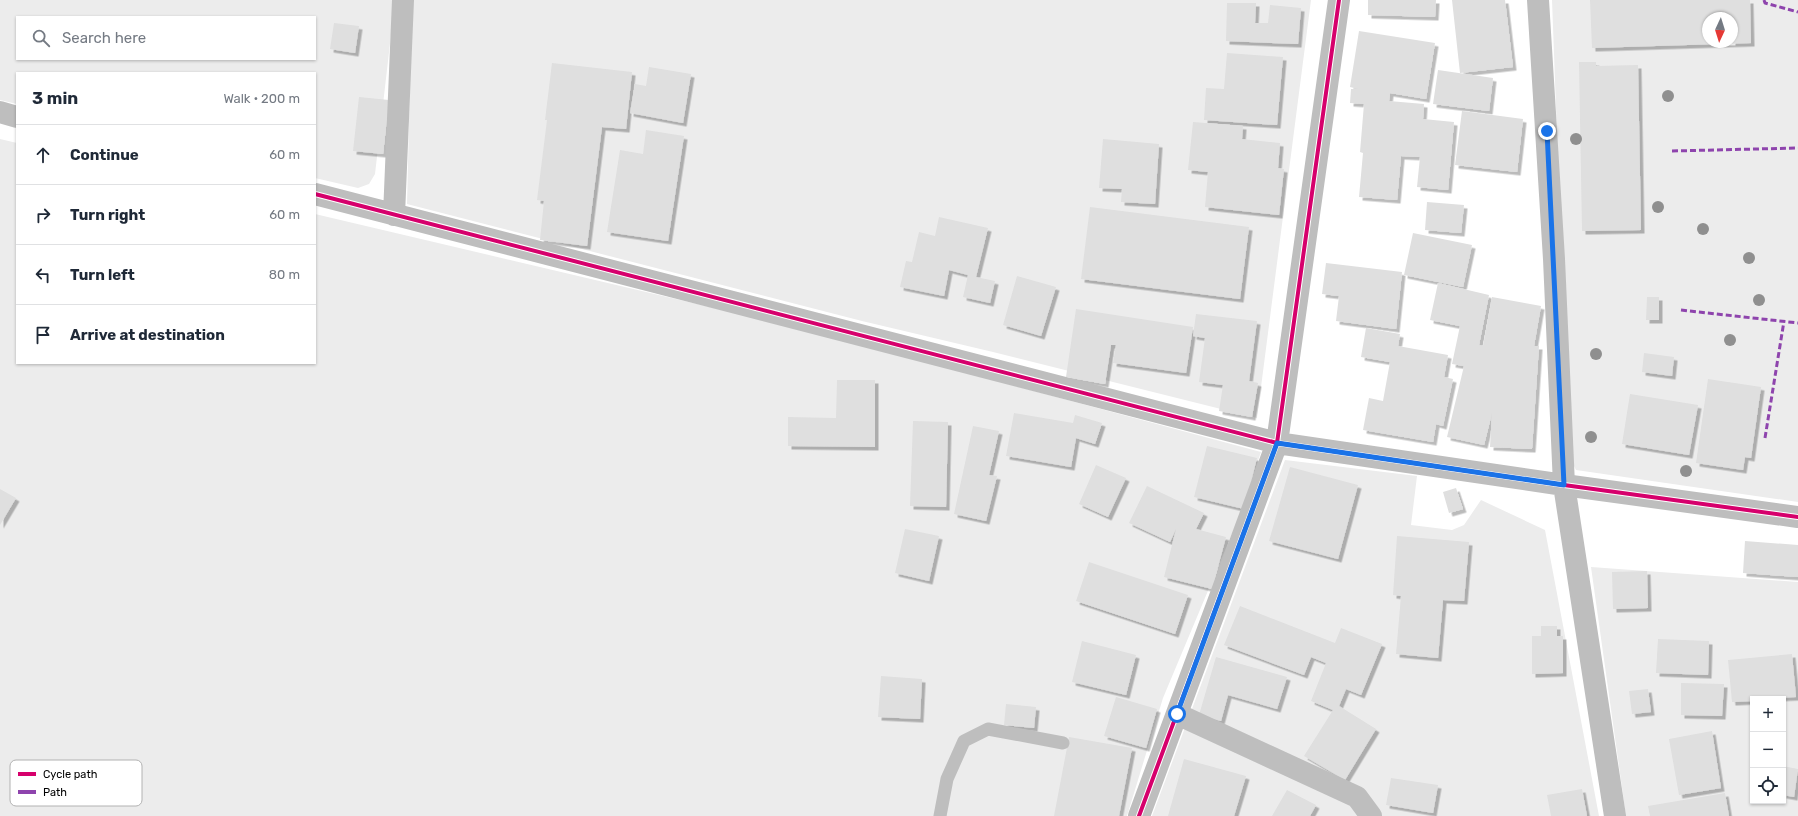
<!DOCTYPE html>
<meta charset="utf-8">
<style>
body{margin:0;font-family:Rubik,sans-serif;background:#f2f2f3;color:#1f2937}
.controls{position:absolute;right:12px;bottom:12px;display:grid;overflow:hidden;border-radius:0px;box-shadow:0 1px 3px #0004}
.controls button{width:36px;height:36px;display:grid;place-items:center;padding:0;border:0;border-bottom:1px solid #e0e1e3;background:#fff;color:#1f2937;font:20px sans-serif}
.compass{position:absolute;left:1702px;top:12px;width:36px;height:36px;border-radius:50%;background:#fff;box-shadow:0 1px 3px #0004;rotate:184deg}
.stop{position:absolute;width:12px;height:12px;margin:-9px;border:3px solid #1a73e8;border-radius:50%;background:#fff}
.stop.end{background:#1a73e8;border-color:#fff;box-shadow:0 1px 4px #0008}
.list{margin:0;padding:0;list-style:none}
h2{display:flex;justify-content:space-between;align-items:center;height:52px;margin:0;padding:0 16px;font-size:17px}
h2 small{font-size:13px;font-weight:400;color:#747a83}
.list li{display:grid;grid-template-columns:26px 1fr auto;gap:12px;align-items:center;box-sizing:border-box;height:60px;padding:0 16px;border-top:1px solid #e0e1e3}
.list b{display:block;font-size:15px;white-space:nowrap}
.list em{font-size:13px;font-style:normal;color:#747a83}
.icon{flex:none;width:22px;height:22px;fill:none;stroke:currentColor;stroke-width:2;stroke-linecap:round;stroke-linejoin:round}
.map{position:relative;flex:none;width:1798px;height:816px;overflow:hidden}
.search{position:absolute;background:#fff;box-shadow:0 1px 3px #0004;left:16px;top:16px;width:300px;height:44px;display:flex;align-items:center;gap:10px;box-sizing:border-box;padding:0 14px;border-radius:0px;color:#747a83;font-size:15px}
.panel{position:absolute;background:#fff;box-shadow:0 1px 3px #0004;left:16px;top:72px;width:300px;height:292px;border-radius:0px}
.map>svg:first-child{display:block}
.green{fill:#ececec;fill-rule:evenodd}
.building{fill:#dfdfdf;fill-rule:evenodd;filter:url(#shadow)}
.lines{fill:none;stroke-linecap:round;stroke-linejoin:round}
.lane{stroke:#bebebe;stroke-width:13}
.street{stroke:#bebebe;stroke-width:22}
.quiet{stroke:#8e44ad;stroke-width:3;stroke-dasharray:6 3;stroke-linecap:butt}
.cycleway-casing{stroke:#fff;stroke-width:6}
.cycleway{stroke:#d6006c;stroke-width:4}
.tree{fill:#8f8f8f}
.route{stroke:#1a73e8;stroke-width:5}
.key{fill:#fff;stroke:#b2b2b2;stroke-width:1}
.key-label{font-size:11px;fill:#000}
</style>
<div class="map">
<svg width="1798" height="816" viewBox="0 0 1798 816">
<defs>
<filter id="shadow"><feDropShadow dx="3.5" dy="3.5" stdDeviation="0" flood-color="#0004"/></filter>
</defs>
<rect width="100%" height="100%" fill="#fff"/>
<path class="green" d="M0,0H395L375,174L369,184L358,188L315,178V73H17V104L0,100ZM17,17H315V59H17Z
M412,0H1311L1257,418L993,352L862,321L407,204Z
M1552,0H1798V502L1576,470L1569,456ZM1708,18H1732V42H1708Z
M0,139L17,143V363H315V214L803,329L1261,452L1236,524L1163,698L1127,816H0Z
M1285,460L1417,476L1411,525L1452,530L1464,525L1481,500L1545,530L1599,816H1152Z
M1591,567L1798,582V816H1626ZM1753,699H1783V801H1753Z"/>
<path class="building" d="M1368,0H1436L1435,17L1368,15Z
M1452,0H1505L1513,67L1460,73Z
M1590,0H1750L1751,43L1592,48ZM1708,18H1732V42H1708Z
M1227,3H1256L1255,23H1268L1270,5L1301,8L1298,44L1226,41Z
M334,23L359,26L355,53L330,49Z
M1359,31L1435,43L1426,99L1390,93L1389,101L1424,104L1423,119L1454,122L1448,190L1417,187L1420,157L1401,156L1397,200L1359,197L1363,153L1360,152L1364,104L1350,103L1351,89H1358L1350,87Z
M1227,53L1283,57L1277,125L1204,120L1206,88L1224,89Z
M1579,62H1596V66L1638,65L1641,230L1582,231Z
M552,63L632,72L626,129L602,127L587,246L540,240L544,201L537,200L547,120H545Z
M649,67L691,74L683,123L630,113L635,84L646,86Z
M1438,70L1493,78L1489,111L1433,104Z
M359,97L389,100L383,154L353,151Z
M1462,111L1523,119L1517,172L1455,165Z
M1193,122L1243,126L1242,139L1280,143L1278,168L1284,169L1279,215L1205,207L1208,172L1188,170Z
M646,130L684,136L668,241L607,232L620,150L643,154Z
M1103,139L1159,144L1155,204L1121,202L1122,189L1099,188Z
M1427,202L1464,205L1461,233L1425,230Z
M1090,207L1249,227L1240,299L1081,279Z
M939,217L988,228L976,277L995,281L990,303L963,297L968,275L949,270L944,296L900,287L906,261L912,262L919,232L935,236Z
M1413,233L1472,245L1463,287L1404,275Z
M1326,263L1402,272L1396,329L1336,321L1339,296L1322,294Z
M1017,276L1056,287L1041,336L1003,325Z
M1438,283L1489,295L1479,345L1483,346L1492,297L1541,306L1534,346H1539L1532,449L1490,447L1492,413L1484,445L1447,437L1464,366L1452,364L1460,326L1430,320Z
M1647,297H1659V320H1646Z
M1076,309L1193,327L1186,373L1113,363L1116,345H1111L1105,384L1066,377Z
M1196,314L1257,321L1249,381L1258,383L1252,417L1219,411L1223,385L1199,382L1205,338L1193,336Z
M1366,328L1400,334L1398,346L1448,355L1444,377L1453,379L1443,426L1436,424L1433,442L1363,430L1369,398L1383,401L1390,362L1361,357Z
M1644,353L1674,357L1672,376L1642,372Z
M1708,379L1761,387L1751,458L1745,457L1743,470L1696,463Z
M837,380H875V447L788,446V417L836,418Z
M1630,394L1698,405L1689,455L1622,444Z
M1014,413L1073,423L1075,415L1102,423L1095,444L1076,438L1071,467L1006,456Z
M913,421L948,422L946,507L910,506Z
M973,426L999,431L989,475L997,476L986,521L954,514Z
M1207,446L1257,458L1244,509L1194,497Z
M1096,465L1126,478L1108,517L1079,504Z
M1290,467L1358,485L1338,559L1269,541Z
M1147,486L1204,513L1196,529L1226,537L1212,589L1164,577L1176,529L1170,542L1129,523Z
M1456,488L1463,509L1449,513L1443,492Z
M0,489L16,498L0,525Z
M905,529L939,536L929,581L895,573Z
M1397,536L1469,542L1464,601L1443,600L1438,658L1396,654L1401,596L1393,595Z
M1745,541L1798,545V577L1743,573Z
M1089,562L1188,595L1175,634L1076,601Z
M1647,571L1648,608L1613,609L1612,572Z
M1240,606L1335,643L1341,628L1382,644L1361,695L1346,689L1339,706L1376,729L1345,780L1304,756L1333,710L1311,701L1326,663L1311,657L1304,675L1224,645Z
M1541,626H1557V636H1563V673L1532,674V636H1541Z
M1658,639L1709,641L1708,675L1656,673Z
M1082,641L1136,655L1126,695L1072,682Z
M1792,654L1796,697L1753,699V701L1732,702L1728,660Z
M1216,657L1287,677L1277,709L1228,695L1221,721L1199,715Z
M881,676L922,679L920,719L878,717Z
M1681,683L1724,684L1722,716L1681,715Z
M1648,689L1651,712L1632,714L1629,691Z
M1116,697L1157,709L1146,748L1104,736Z
M1006,704L1036,707L1034,728L1004,725Z
M1712,731L1721,788L1679,795L1669,739Z
M1069,737L1132,748L1119,816H1054Z
M1184,759L1246,776L1234,816H1168Z
M1783,766L1798,769L1794,797L1783,795Z
M1391,778L1438,785L1433,813L1386,805Z
M1582,789L1587,816H1551L1547,795Z
M1287,790L1316,805L1310,816H1272Z
M1725,793L1729,816H1650L1648,806Z"/>
<g class="lines">
<path class="lane" d="M940,816L947,779L964,741L988,729L1063,743"/>
<path class="street" d="M1538,0L1554,259L1564,485L1615,816
M0,112L17,117
M315,194L1277,443L1564,485L1798,517
M394,215L403,0
M1177,714L1357,797L1371,816
M1139,816L1277,443L1339,0"/>
<path class="quiet" d="M1764,0L1765,3L1798,12
M1672,151L1798,148
M1681,310L1798,323
M1765,438L1784,321"/>
<g class="cycleway-casing">
<path id="cycleway" d="M315,194L1277,443L1564,485L1798,517
M1139,816L1277,443L1339,0"/>
</g>
<use href="#cycleway" class="cycleway"/>
</g>
<g class="tree">
<circle cx="1668" cy="96" r="6"/>
<circle cx="1576" cy="139" r="6"/>
<circle cx="1658" cy="207" r="6"/>
<circle cx="1703" cy="229" r="6"/>
<circle cx="1749" cy="258" r="6"/>
<circle cx="1759" cy="300" r="6"/>
<circle cx="1730" cy="340" r="6"/>
<circle cx="1596" cy="354" r="6"/>
<circle cx="1591" cy="437" r="6"/>
<circle cx="1686" cy="471" r="6"/>
</g>
<g class="lines">
<path class="route" d="M1177,714L1277,443L1564,485L1547,131"/>
</g>
<rect x="10" y="760" width="132" height="46" rx="6" class="key"/>
<rect x="18" y="772" width="18" height="4" fill="#d6006c"/>
<rect x="18" y="790" width="18" height="4" fill="#8e44ad"/>
<g class="key-label">
<text x="43" y="778">Cycle path</text>
<text x="43" y="796">Path</text>
</g>
</svg>
<div class="controls">
<button>+</button>
<button>−</button>
<button><svg class="icon" aria-label="locate" viewBox="0 0 24 24"><circle cx="12" cy="12" r="6"/><path d="M12 2v4M12 18v4M2 12h4M18 12h4"/></svg></button>
</div>
<svg class="compass" viewBox="-18 -18 36 36"><path d="M0-13l5 13h-10z" fill="#e53935"/><path d="M0 13l5-13h-10z" fill="#747a83"/></svg>
<div class="stop" style="left:1177px;top:714px"></div>
<div class="stop end" style="left:1547px;top:131px"></div>
<div class="search"><svg class="icon" aria-label="search" viewBox="0 0 24 24"><circle cx="10" cy="10" r="6"/><path d="M15 15l6 6"/></svg>Search here</div>
<section class="panel">
<h2>3 min<small>Walk · 200 m</small></h2>
<ul class="list">
<li><svg class="icon" aria-label="ahead" viewBox="0 0 24 24"><path d="M12 20V5M6 11l6-6 6 6"/></svg><div><b>Continue</b></div><em>60 m</em></li>
<li><svg class="icon" aria-label="right" viewBox="0 0 24 24"><path d="M7 20v-9h11M14 6l5 5-5 5"/></svg><div><b>Turn right</b></div><em>60 m</em></li>
<li><svg class="icon" aria-label="left" viewBox="0 0 24 24"><path d="M17 20v-9H6M10 6l-5 5 5 5"/></svg><div><b>Turn left</b></div><em>80 m</em></li>
<li><svg class="icon" aria-label="arrive" viewBox="0 0 24 24"><path d="M6 21V4h12l-3 4 3 4H6"/></svg><div><b>Arrive at destination</b></div></li>
</ul>
</section>
</div>
